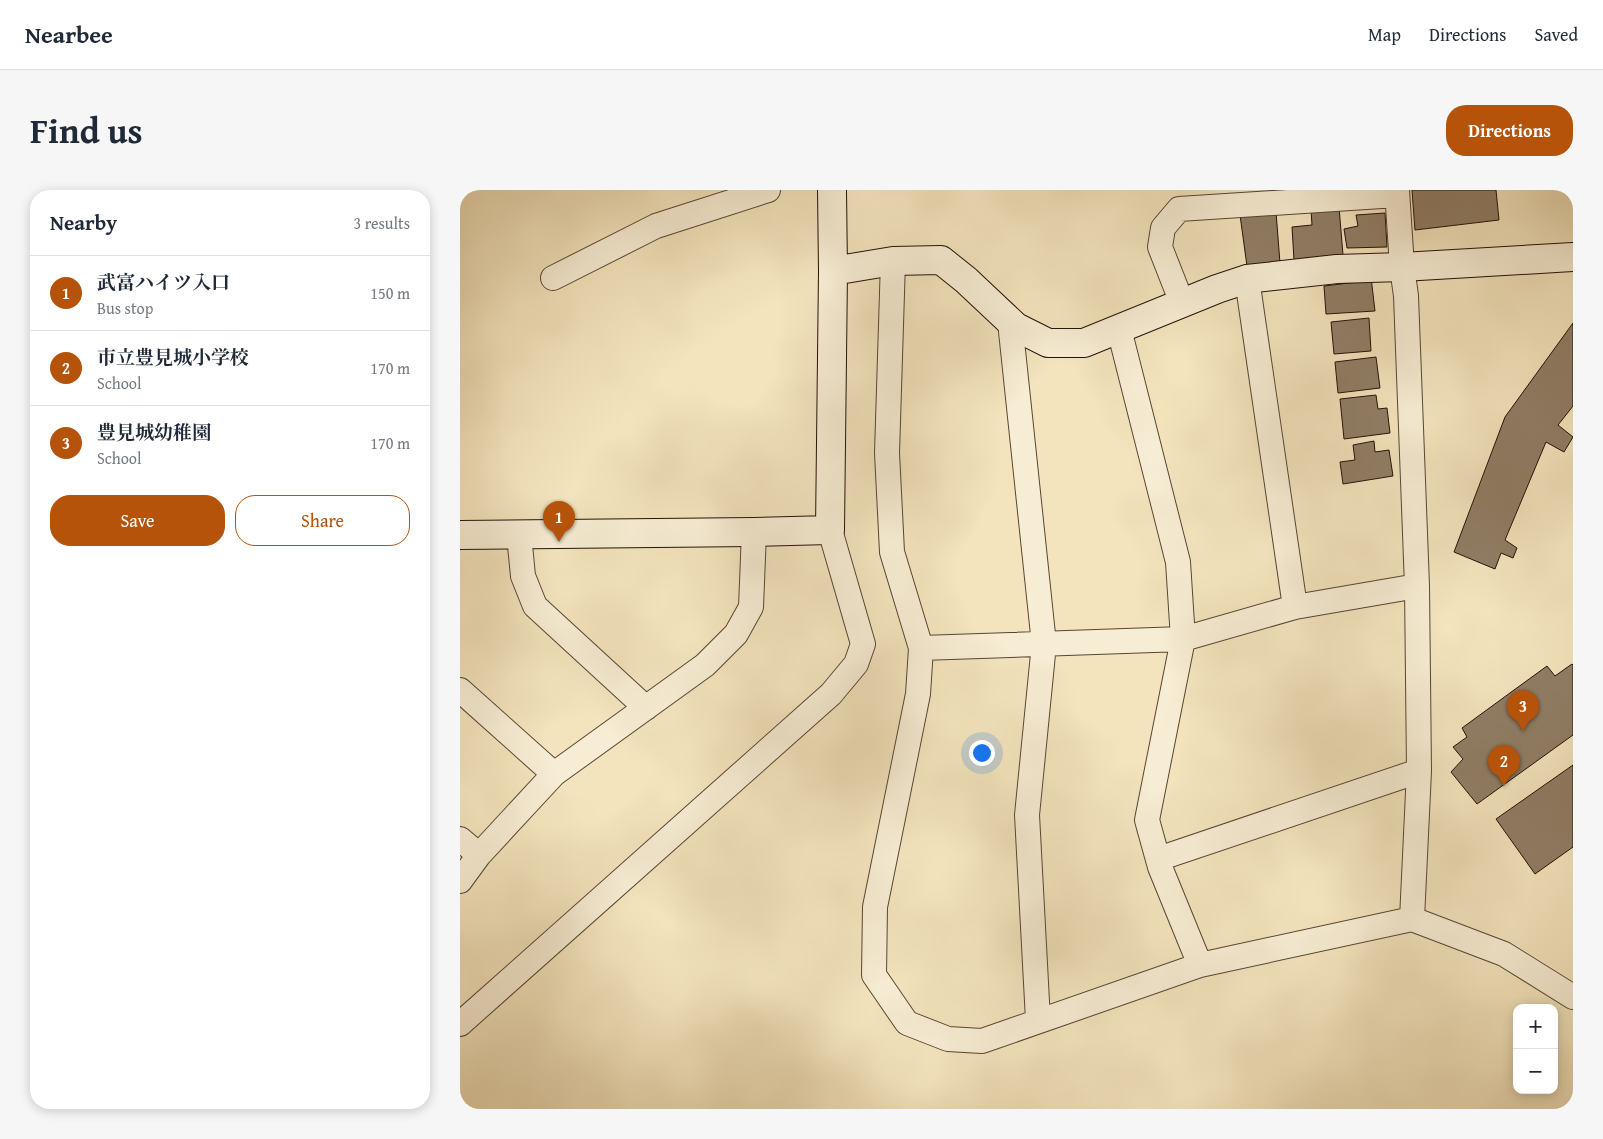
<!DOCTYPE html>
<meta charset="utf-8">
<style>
body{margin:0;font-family:"Gentium Book Plus","Noto Serif JP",serif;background:#f6f6f7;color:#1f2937}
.controls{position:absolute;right:15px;bottom:15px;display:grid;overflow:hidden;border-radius:10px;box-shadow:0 2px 12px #0003}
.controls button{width:45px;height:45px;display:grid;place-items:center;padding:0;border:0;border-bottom:1px solid #e0e1e3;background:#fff;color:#1f2937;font:25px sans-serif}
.you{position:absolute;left:521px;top:562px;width:18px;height:18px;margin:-12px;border:4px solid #fff;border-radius:50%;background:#1a73e8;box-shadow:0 0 0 8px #1a73e833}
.badge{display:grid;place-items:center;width:32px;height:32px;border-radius:50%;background:#b45309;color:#fff;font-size:16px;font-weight:700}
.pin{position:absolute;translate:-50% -41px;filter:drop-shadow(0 1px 2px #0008)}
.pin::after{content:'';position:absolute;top:26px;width:18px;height:15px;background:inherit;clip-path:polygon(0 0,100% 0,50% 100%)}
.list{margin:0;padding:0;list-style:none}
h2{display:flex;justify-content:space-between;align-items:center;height:65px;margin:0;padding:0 20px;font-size:21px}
h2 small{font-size:16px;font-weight:400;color:#747a83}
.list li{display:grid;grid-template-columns:32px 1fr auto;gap:15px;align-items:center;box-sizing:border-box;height:75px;padding:0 20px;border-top:1px solid #e0e1e3}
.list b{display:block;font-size:19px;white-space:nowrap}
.list p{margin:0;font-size:16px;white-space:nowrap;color:#747a83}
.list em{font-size:16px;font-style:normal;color:#747a83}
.actions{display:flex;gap:10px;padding:15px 20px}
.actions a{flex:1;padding:11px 0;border:1px solid #b45309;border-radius:20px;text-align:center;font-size:18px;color:#b45309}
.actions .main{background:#b45309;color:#fff}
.map{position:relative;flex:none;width:1113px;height:919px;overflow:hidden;border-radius:20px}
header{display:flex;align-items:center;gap:30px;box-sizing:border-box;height:70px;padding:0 25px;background:#fff;border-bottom:1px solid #e0e1e3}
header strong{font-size:24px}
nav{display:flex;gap:28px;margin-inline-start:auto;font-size:18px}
.intro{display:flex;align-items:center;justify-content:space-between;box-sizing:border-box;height:120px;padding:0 30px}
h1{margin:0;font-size:35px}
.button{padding:12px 22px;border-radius:20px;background:#b45309;color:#fff;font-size:18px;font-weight:700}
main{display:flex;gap:30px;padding:0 30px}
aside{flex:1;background:#fff;border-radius:20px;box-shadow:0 2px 12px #0003}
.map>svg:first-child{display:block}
.building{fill:#907e66;stroke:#251007}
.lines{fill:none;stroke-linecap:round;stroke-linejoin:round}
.street-casing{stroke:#584534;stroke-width:26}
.secondary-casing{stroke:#251007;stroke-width:30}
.street{stroke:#f7edd4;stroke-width:24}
.secondary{stroke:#f7edd4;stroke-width:28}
</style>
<header>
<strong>Nearbee</strong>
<nav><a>Map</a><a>Directions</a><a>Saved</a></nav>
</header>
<div class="intro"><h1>Find us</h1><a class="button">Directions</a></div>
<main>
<aside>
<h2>Nearby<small>3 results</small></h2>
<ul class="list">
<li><span class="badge">1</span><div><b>武富ハイツ入口</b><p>Bus stop</p></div><em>150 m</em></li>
<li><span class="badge">2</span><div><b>市立豊見城小学校</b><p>School</p></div><em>170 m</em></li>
<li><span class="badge">3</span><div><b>豊見城幼稚園</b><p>School</p></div><em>170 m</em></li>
</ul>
<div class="actions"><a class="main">Save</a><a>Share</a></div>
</aside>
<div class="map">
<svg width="1113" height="919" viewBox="0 0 1113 919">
<rect width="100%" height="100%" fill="#f3e4bd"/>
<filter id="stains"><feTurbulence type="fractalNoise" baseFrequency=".004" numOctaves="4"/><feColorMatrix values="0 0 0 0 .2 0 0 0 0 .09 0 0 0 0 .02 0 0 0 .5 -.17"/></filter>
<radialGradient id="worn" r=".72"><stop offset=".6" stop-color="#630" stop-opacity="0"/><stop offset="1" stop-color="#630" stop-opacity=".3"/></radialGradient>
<path class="building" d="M952,0H1036L1039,30L955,40Z
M879,17L883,65L834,70L832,37L852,35L851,20Z
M816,22L820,73L787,76L780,25Z
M925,23L927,57L887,58L884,39L898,36L896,25Z
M911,87L915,121L866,124L864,96L897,92Z
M909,128L911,161L874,164L871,132Z
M1113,133V216L1098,235L1113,247L1104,262L1086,252L1045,350L1057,358L1053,368L1041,363L1035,379L994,362L1045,227Z
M916,167L920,198L878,203L875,172Z
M916,205L918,219L927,218L930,243L884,249L880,209Z
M914,251L915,262L929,260L933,286L883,294L880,272L895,270L893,255Z
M1112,474L1113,475V545L1017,614L991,582L1003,569L993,557L1007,547L1002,538L1087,476L1095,486Z
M1113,575V657L1075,684L1036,629Z"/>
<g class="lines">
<g class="street-casing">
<path id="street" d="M937,0L942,77L946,106L957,396L959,581L952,729
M433,71L427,263L432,362L461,458L458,504L415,717L414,785L447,833L488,849L522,851L740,775L952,729L1044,764L1113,807
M93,88L196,36L308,0
M787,89L835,417
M722,113L700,57L703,38L719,19L937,5
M550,132L584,454L567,625L578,830
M659,139L718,372L723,449L687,630L700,677L740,775
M59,345L63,386L75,416L186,518
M461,458L723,449L835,417L957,396
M0,500L94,584
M0,649L19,665
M698,669L959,581
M0,691L19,665L94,584L245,475L276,444L291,417L294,342
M0,834L371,504L396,474L403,454L370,340"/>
</g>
<g class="secondary-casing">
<path id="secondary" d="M373,81L433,71L481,70L506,90L556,137L588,153H624L757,99L787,89L877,79L942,77L1113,67
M0,345L294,342L370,340L373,81L372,0"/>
</g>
<use href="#street" class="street"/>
<use href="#secondary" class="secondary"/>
</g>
<rect width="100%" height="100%" filter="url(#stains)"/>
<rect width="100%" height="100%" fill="url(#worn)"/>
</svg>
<div class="controls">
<button>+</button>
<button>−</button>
</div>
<div class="you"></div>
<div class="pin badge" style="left:99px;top:352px">1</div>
<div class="pin badge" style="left:1044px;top:596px">2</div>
<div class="pin badge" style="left:1063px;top:541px">3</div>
</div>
</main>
